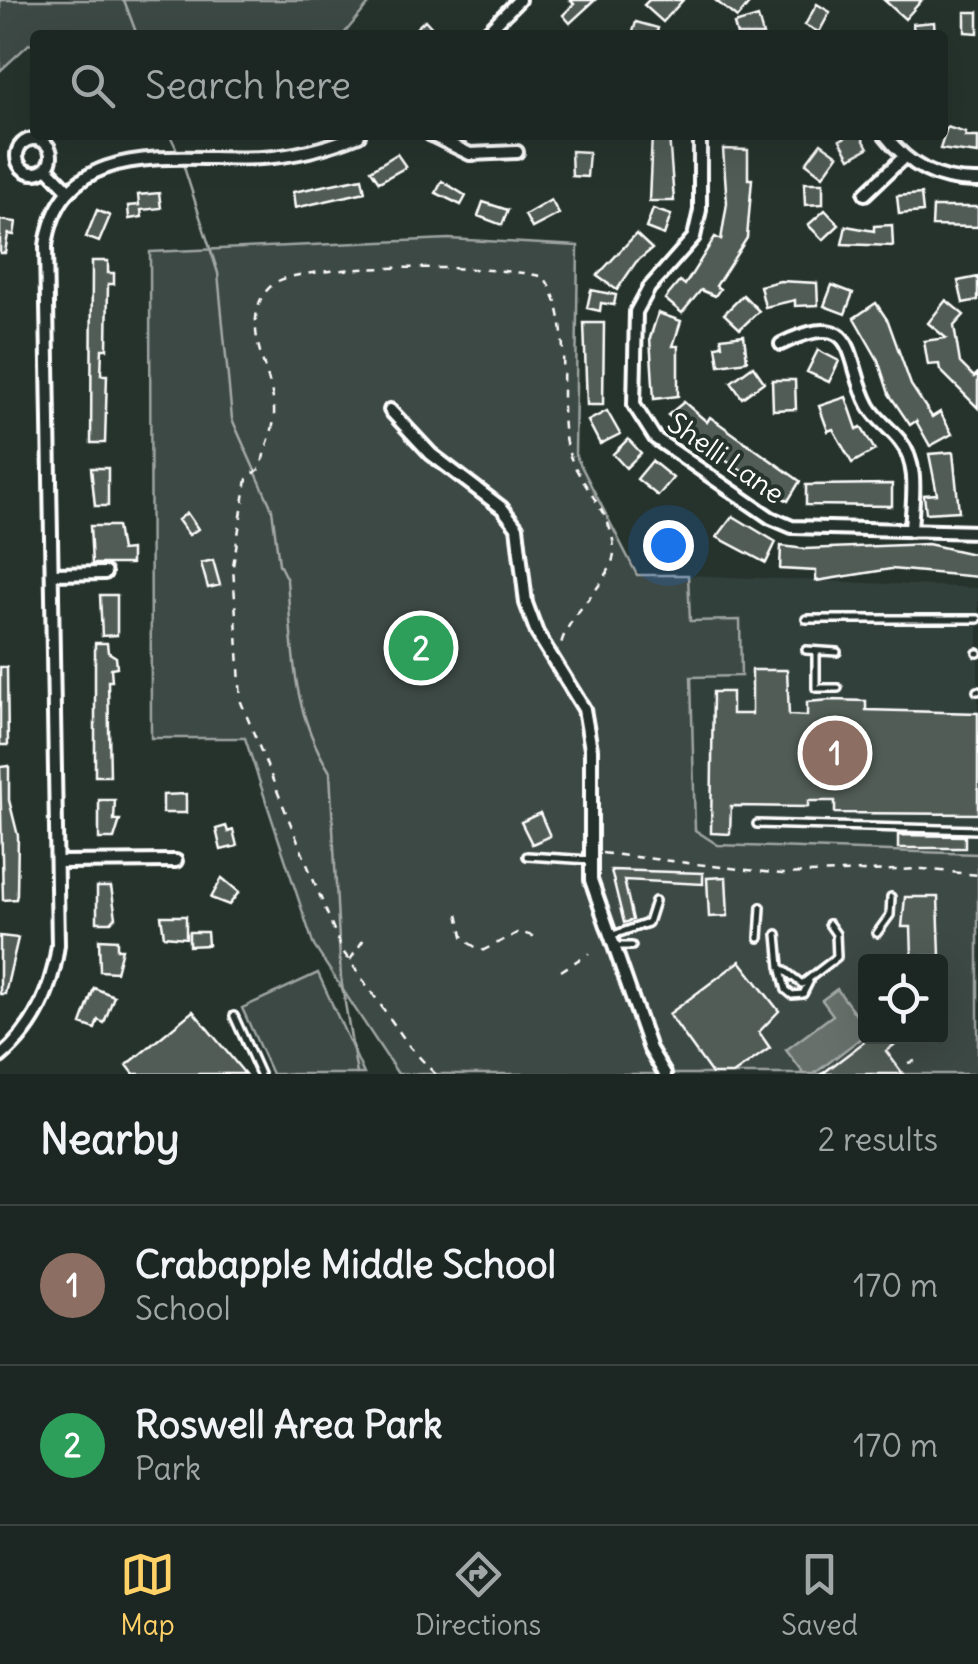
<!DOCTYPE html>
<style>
body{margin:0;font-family:Delius,sans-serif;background:#29322f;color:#f1f3f6}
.controls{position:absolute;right:30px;bottom:30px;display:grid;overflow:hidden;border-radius:10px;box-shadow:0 10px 40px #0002}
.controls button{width:90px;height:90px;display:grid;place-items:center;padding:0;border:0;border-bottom:2px solid #3a4340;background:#1c2622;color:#f1f3f6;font:50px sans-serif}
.you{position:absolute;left:668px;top:545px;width:35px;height:35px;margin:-25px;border:8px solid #fff;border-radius:50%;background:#1a73e8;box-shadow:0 0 0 15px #1a73e833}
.badge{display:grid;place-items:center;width:65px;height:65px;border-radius:50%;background:#ffd166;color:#fff;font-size:32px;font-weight:700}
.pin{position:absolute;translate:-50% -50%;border:5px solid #fff;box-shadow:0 2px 10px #0006}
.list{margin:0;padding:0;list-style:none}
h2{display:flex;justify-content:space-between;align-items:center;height:130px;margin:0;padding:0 40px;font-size:42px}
h2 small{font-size:32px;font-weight:400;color:#a0a5a5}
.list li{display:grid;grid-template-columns:65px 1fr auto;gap:30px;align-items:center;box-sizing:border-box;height:160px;padding:0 40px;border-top:2px solid #3a4340}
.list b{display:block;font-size:38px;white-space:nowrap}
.list p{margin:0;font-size:32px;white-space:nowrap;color:#a0a5a5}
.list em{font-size:32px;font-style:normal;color:#a0a5a5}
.icon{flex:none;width:55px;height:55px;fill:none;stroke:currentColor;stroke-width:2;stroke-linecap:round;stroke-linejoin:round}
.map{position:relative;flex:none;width:978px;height:1074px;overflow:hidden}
.search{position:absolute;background:#1c2622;box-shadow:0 10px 40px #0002;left:30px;right:30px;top:30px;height:110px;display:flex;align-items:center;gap:25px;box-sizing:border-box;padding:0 35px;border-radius:10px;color:#a0a5a5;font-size:38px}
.sheet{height:450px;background:#1c2622}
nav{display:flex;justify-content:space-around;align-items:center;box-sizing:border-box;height:140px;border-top:2px solid #3a4340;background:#1c2622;font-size:28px;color:#a0a5a5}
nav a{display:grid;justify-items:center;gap:5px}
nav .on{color:#ffd166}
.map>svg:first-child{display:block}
.built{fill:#333f3a}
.green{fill:#3e4944;stroke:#9ea4a2;stroke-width:2.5;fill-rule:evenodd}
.water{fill:#67706c;stroke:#a4a9a7;stroke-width:2.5}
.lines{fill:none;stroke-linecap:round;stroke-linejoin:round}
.stream{stroke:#a4a9a7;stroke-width:2.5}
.building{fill:#515c57;stroke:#fff;stroke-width:2.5}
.lane-casing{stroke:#fff;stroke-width:12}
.street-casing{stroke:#fff;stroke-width:18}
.path{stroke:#fff;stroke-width:2.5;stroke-dasharray:8 8;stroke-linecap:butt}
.lane{stroke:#26332d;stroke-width:5}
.street{stroke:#26332d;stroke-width:10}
.labels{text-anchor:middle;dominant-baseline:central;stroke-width:8;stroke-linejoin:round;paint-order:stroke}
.street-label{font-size:28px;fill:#fff;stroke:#26332d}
</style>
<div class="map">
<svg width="978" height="1074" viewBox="0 0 978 1074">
<rect width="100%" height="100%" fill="#26332d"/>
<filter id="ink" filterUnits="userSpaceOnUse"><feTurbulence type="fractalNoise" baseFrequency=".01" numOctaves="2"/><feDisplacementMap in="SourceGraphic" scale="20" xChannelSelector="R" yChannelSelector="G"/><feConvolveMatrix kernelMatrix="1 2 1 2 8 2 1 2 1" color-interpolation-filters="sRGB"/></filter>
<g filter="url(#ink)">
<path class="built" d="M688,575L978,588V854L718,845L695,830Z"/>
<path class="green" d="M0,0H372L343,35H35V45L29,44L0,71Z
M449,239L578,246L575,454L637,575H688L690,621L740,620L741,676L691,677L695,830L718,845L978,854V1074H398L314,946L245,738H151L150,252ZM866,962H940V1036H866Z
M318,973L364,1074H272L242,1008Z"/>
<path class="water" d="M837,989L865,1027V1035L814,1074H804L786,1050L833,1015L822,1000Z"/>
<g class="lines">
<path class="stream" d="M124,0L137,35
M170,135L178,152
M183,164L218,273L232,419L272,509L279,564L287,580C293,651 291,710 330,772L341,979L357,1074"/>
</g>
<path class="building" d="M570,0H595L570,23L563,15L574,4Z
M649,0H683L663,22L644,5Z
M715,0H752L737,18Z
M884,0H922L905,19Z
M817,4L830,12L819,32L805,25Z
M965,12H978V33L965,32Z
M758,17L763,35H737L734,24Z
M425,20L435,31L409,35Z
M636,22L658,28L656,35H632Z
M934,22L935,35H914L913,24Z
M947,127L966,133L965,137H978V154L940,149Z
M652,135H669L674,201H649Z
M850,135H861L868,148L850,158L840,140Z
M821,143L838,155L823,176L806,163Z
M723,149L748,150V179H752L747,238L716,286L720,289L715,296L701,290L682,313L665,299L680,281L685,285L715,237L721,240L727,203Z
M571,151L589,152L587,177L572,176Z
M397,154L406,167L379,182L371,170Z
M362,178L365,192L295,208L293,192Z
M442,181L466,196L461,205L436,193Z
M804,183H823V204L805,205Z
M159,193L161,208L141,210L142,217L129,219L128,206L139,205L138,195Z
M921,194L923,212L899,214L897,196Z
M551,200L559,214L532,228L525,215Z
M483,202L508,210L502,225L478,216Z
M933,207H978V227L932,226Z
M653,209L671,215L664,235L646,228Z
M97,210L110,216L99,242L86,237Z
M825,210L839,225L823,240L808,225Z
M0,220L16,222L14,235L8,234L5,253H0Z
M892,225L893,246L842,244L846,226L874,231V226Z
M636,234L652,249L636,262L617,290L597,276Z
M92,261H108V273H114V284H108L107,349H102L101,375H107L105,443H91Z
M978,277V300L963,303L958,281Z
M780,281L817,283L818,305L795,306V300L765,307L760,286Z
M832,285L853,293L845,314L824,306Z
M591,290L616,295L614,305L601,303L600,311L587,308Z
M743,295L759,311L740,329L724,314Z
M946,300L964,315L954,326L960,363L974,377L978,373V408L940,370L939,364L928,365L924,341L946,338L928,323Z
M876,303L888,321L911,385L932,417L940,412L952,434L930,446L916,421L910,425L889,394L878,360L854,318Z
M658,313L681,321L673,346H678V396L654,399L650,338Z
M584,323H604L603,405H587Z
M744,335L747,361L719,365L716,346L722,345L721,338Z
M818,350L839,361L829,382L807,372Z
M753,366L764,382L742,398L731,382Z
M772,380H795L796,409L773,410Z
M846,397L857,429L861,427L875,450L852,463L833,429L828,431L819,406Z
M684,402L707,422L710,417L800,481L788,501L711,451L668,415Z
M607,411L620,434L600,444L588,421Z
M628,439L641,453L626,468L613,454Z
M953,452L959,511L926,513L924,495L937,494L929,454Z
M652,461L673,478L658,496L637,479Z
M91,468H108V506H95Z
M892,484V506L806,505V485Z
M187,513L198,529L189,535L178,520Z
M733,516L776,542L766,563L717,537Z
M90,526H117L121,551L131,550V564H92Z
M928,544L978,555V577L891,569L816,581V571L780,569L781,546L805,549Z
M213,560L220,585L208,588L201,563Z
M100,595H117V635L102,636Z
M95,643H107L108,652L116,657L117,667L111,668L112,681H108L110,776H95Z
M0,667H7L8,745H0Z
M752,670H787L789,715L807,716V702L831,700L866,701V710L978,713V814L835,813V801H808V807L731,806L730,834L711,833L713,692H732V714H752Z
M9,766V800L18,836L17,894L16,899L3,900L0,767Z
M186,794V813H163V795Z
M99,800H115L114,820H120L114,839H99Z
M540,813L550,836L532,844L521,822Z
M226,826L228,832L233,830L237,846L221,850L216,829Z
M898,835L965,836V848H898Z
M611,870L703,873V884L624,880L633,920L624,923Z
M726,877L728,916L709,917L707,878Z
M222,878L239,892L229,905L211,898Z
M97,887H111L116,917L111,922H97Z
M905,897H938L940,956H912L911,927H902Z
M161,916H186V938L164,936Z
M189,932H207L208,945L189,946Z
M0,936L18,938L5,994H0Z
M99,939L117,940V949H122L116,972L100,971Z
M740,961L779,1011L759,1032L770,1048L733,1074H712L669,1014Z
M94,988L114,996L104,1023L98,1020L95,1029L81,1024Z
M193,1011L245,1074H134L127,1065Z
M872,1036H887L894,1045L886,1051L903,1074H822Z"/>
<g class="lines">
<g class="lane-casing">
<path id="lane" d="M806,619H978
M806,650L837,652
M816,651V688H838
M977,653H978
M977,691H978
M757,824L978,830
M527,856L590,860
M877,933L890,915L891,897
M777,934L780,967L802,984L837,957L836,934L829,924
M613,935L648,923L655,901
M759,938L761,907
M617,946H632
M781,970L786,990L792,995L803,994L809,982
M234,1016L260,1074"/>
</g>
<g class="street-casing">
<path id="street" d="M484,35L519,0
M431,135L470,154L517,152
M700,135V210L694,237L649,288L636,312L634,405L655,438L771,518L792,527L978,532
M885,135C909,166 938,182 978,181
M17 156a17 17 0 1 1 34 0a17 17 0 1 1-34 0Z
M47,168L69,191
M865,194L903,158
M781,344C862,305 844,361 869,406C877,420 891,429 900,441C920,465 912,502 911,531
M390,410L431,454L502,508L517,527L526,603L537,633L584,709L591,749V880L650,1049L665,1074
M52,574L105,573
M57,862L176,861
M0,1057C35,1028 52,990 58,945L46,246C61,134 180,162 261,158C295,156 327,148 359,135"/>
</g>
<path class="path" d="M602,853L782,874L923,869L978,875
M458,914L464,940L482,951L519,932L539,938
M350,960L366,936
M561,971L589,953
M908,1063L915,1061
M435,1074L410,1047L342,950L241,702L233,566L247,479L262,467C263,449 274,433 274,416C276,378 246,342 259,304C261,296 270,285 278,281C313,263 505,265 544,277C574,321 558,388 565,437C570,478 612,507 614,549C616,581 565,613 560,649"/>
<use href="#lane" class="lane"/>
<use href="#street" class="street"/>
</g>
</g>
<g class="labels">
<g class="street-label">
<text transform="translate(726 458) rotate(35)">Shelli Lane</text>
</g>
</g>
</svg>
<div class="controls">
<button><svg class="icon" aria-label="locate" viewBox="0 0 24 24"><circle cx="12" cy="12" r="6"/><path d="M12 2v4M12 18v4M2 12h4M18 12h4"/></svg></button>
</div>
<div class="you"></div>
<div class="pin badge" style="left:835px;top:753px;background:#8d6e63">1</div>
<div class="pin badge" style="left:421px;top:648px;background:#2e9e5b">2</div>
<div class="search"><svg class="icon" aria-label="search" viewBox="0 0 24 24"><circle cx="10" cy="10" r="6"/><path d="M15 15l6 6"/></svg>Search here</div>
</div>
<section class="sheet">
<h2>Nearby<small>2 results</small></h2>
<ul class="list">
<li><span class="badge" style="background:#8d6e63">1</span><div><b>Crabapple Middle School</b><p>School</p></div><em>170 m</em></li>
<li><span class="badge" style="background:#2e9e5b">2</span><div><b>Roswell Area Park</b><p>Park</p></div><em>170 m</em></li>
</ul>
</section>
<nav>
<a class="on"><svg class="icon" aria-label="map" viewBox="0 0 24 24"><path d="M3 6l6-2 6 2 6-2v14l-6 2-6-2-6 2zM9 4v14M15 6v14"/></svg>Map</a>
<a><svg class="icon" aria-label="directions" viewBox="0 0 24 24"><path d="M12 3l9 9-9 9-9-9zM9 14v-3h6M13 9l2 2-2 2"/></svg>Directions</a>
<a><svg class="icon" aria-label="saved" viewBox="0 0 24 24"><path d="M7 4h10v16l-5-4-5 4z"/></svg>Saved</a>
</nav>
